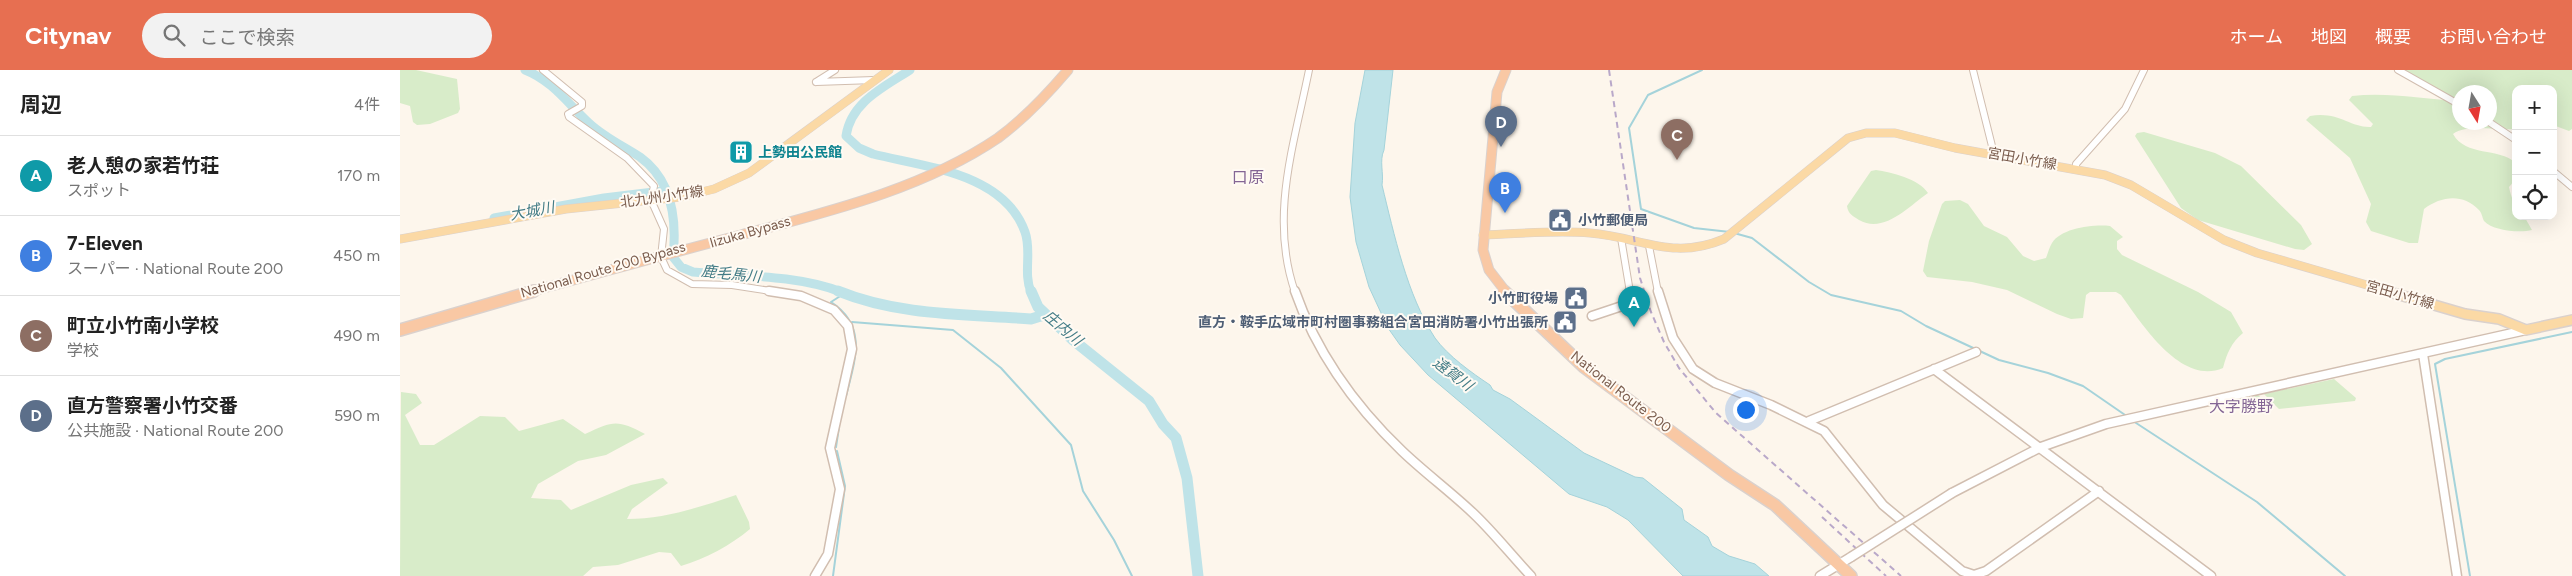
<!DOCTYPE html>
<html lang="ja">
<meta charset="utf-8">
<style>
body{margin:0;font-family:Figtree,"Noto Sans JP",sans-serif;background:#f2f2f2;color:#222}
.controls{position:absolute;right:15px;top:15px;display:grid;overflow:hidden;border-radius:10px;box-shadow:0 5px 20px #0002}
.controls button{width:45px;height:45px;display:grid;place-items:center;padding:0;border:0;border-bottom:1px solid #e0e0e0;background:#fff;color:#222;font:25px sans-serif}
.compass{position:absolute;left:2052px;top:15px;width:45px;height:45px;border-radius:50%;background:#fff;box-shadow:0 5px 20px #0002;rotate:169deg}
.you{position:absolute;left:1345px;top:339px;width:18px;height:18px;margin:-12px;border:4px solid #fff;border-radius:50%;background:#1a73e8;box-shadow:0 0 0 8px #1a73e833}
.badge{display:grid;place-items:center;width:32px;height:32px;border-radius:50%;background:#e76f51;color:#fff;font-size:16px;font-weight:700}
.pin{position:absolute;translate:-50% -41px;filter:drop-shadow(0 1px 2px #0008)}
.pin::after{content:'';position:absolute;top:26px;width:18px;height:15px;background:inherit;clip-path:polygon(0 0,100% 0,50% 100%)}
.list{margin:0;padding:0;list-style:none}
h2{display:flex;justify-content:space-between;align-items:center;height:65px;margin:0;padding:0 20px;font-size:21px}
h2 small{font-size:16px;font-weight:400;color:#767676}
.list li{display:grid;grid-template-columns:32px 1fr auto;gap:15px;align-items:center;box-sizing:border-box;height:80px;padding:0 20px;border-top:1px solid #e0e0e0}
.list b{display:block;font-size:19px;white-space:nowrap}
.list p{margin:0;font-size:16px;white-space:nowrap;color:#767676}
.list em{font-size:16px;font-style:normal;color:#767676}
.icon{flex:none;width:28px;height:28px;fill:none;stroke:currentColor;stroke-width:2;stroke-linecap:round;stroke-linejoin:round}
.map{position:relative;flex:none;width:2172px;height:506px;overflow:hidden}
header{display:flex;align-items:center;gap:30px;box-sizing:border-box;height:70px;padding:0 25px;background:#e76f51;color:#fff}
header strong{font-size:24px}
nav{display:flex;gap:28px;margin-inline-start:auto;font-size:18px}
.search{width:350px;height:45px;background:#f2f2f2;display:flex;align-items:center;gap:12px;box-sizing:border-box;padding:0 18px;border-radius:28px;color:#767676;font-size:19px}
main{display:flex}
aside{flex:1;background:#fff}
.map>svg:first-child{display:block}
.green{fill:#d8ecc9;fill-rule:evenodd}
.water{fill:#bfe3e8;stroke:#a5d3da}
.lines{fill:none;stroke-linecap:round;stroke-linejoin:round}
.stream{stroke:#a5d3da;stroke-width:2}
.river-far1{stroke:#bfe3e8;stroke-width:9}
.river{stroke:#bfe3e8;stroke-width:11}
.tertiary-far1-casing{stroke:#d1beb0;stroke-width:8}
.tertiary-casing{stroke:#d1beb0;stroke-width:11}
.primary-far1-casing{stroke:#dad1cd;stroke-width:9}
.primary-casing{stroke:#dad1cd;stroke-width:12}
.trunk-far1-casing{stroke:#dad1cd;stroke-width:11}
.trunk-casing{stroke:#dad1cd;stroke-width:14}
.tertiary-far1{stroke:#fff;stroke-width:6}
.tertiary{stroke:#fff;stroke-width:8}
.primary-far1{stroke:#fbd9a5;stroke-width:8}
.primary{stroke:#fbd9a5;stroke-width:9}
.trunk-far1{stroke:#f9c8a4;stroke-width:9}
.trunk{stroke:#f9c8a4;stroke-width:11}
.rail{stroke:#b9a8c9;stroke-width:2;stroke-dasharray:6 4.5;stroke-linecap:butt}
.tertiary-bridge-casing{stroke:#d1beb0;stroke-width:11;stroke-linecap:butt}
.tertiary-bridge{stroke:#fff;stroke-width:8}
.labels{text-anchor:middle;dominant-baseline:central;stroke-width:4;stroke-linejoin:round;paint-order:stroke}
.culture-label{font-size:14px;font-weight:bold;fill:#0d838f;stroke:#fffaf3;text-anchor:start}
.street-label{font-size:14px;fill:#7a5c4d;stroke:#fffaf3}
.service-label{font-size:14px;font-weight:bold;fill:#4e5e75;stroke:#fffaf3;text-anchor:end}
.water-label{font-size:15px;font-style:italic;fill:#437c86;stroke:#fffaf3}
.quarter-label{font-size:16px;fill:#846695;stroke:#fffaf3}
</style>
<header>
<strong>Citynav</strong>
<div class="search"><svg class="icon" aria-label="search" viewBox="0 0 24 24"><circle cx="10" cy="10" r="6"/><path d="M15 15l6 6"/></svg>ここで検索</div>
<nav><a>ホーム</a><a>地図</a><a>概要</a><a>お問い合わせ</a></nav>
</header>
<main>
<aside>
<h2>周辺<small>4件</small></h2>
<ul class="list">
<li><span class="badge" style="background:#0f9aa8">A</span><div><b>老人憩の家若竹荘</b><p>スポット</p></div><em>170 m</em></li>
<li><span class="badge" style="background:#3f7fe0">B</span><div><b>7-Eleven</b><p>スーパー · National Route 200</p></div><em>450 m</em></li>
<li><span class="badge" style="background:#8d6e63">C</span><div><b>町立小竹南小学校</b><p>学校</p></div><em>490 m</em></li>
<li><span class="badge" style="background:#5c6f8a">D</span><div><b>直方警察署小竹交番</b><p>公共施設 · National Route 200</p></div><em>590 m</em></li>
</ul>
</aside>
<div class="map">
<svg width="2172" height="506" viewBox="0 0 2172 506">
<rect width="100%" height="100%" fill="#fdf6ec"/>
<path class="green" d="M0,0H16L57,9L60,39L58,43L30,54L17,55L13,52L10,36L0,33Z
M2005,0H2172V59L2169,61L2153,55V19H2116V59C2098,61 2068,53 2053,64C2066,87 2098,77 2116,93V109L2109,117C2111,128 2116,135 2116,146H2124L2132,160C2120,163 2093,161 2084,151C2082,147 2082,143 2079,140C2063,123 2041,126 2024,139L2018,173H2009L1971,161L1966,152L1971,134L1950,88L1906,50L1910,46C1939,41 1950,58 1971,57L1973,54L1949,30L1952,26C1988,22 2022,29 2057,31ZM2060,22H2090V52H2060Z
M1744,62L1815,83L1841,96L1901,155L1912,174L1904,180L1895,179L1798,150L1781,138L1735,66L1737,63Z
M1476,100C1491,102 1519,109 1528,123C1508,137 1484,164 1459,150C1453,146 1448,144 1447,136L1471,101Z
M1560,130L1568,134L1584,156L1607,167L1623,186L1634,191L1646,188C1648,183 1649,178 1652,173C1661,158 1694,154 1710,156L1723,167L1717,171V179L1722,185L1798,222L1831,242L1843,263C1831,273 1827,283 1823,298C1781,316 1742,254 1721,225L1716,222H1690L1686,225L1683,248L1671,249L1657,244L1607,220L1572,212L1527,207L1523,201L1529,171L1542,134L1545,131Z
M1934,309L1956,328L1955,331L1879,339L1864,324Z
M1,322L16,324L22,333L5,345L20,375H34L80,346L105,347L119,361L163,349L185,364C213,351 217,349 245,364L206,385L178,391L138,414L131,428L161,430L171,440L231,415L263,408L268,413L232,439L227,449C265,449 300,437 336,425L349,452L350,459C331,475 305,489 281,496L271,483L259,482L218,495L193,497L183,506H0Z
M1858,325L1872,338L1868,342L1836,330Z"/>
<path class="water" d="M965,0H993L984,80C979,91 984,103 982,115C994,164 1007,225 1035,268C1048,286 1072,303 1090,315L1093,320L1110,329L1184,383L1235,407L1243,408L1282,439L1284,450L1308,467L1312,476L1329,486L1355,494L1369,506H1283L1228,450L1207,437L1169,424L1028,305L1000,275L988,258L969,217L956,172L950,127L955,53Z"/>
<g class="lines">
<path class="stream" d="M1302,0L1248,25L1229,58L1241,139L1294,158L1330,162
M1334,163L1352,168L1409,212L1431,225L1501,241L1526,256L1599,290L1648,303L1683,316L1728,347
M445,223L431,232C468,256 455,290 446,326
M452,252L553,260L601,298L671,375L683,421L714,470L732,506
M1733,351L1857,432L1945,506
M436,377L439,357
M433,506L445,416L437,381
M2070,506L2035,294L2045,289L2172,262"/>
<path class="river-far1" d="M125,0C153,11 168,34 189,53C204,67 223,76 240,87C272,110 277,150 273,187L281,197L293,202C339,206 398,205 441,222
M510,0C484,17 451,32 446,66L459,78L473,84C525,97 604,103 625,162C632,181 623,203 631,222
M94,148L204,128L262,121"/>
<path class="river" d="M438,221C499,246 566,244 631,249L644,245
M631,221L638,237L673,270L749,331L763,354L776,368L787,408L798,506"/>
<g class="tertiary-far1-casing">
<path id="tertiary-far1" d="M143,0L182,32V36L168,44L169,47L227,88L254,116L251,130L264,159L261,187L267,200L292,214L332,215L377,222
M1573,0L1594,84
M1998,0L2060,35
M416,12L474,10
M416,12L435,0
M2089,52L2116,70
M1676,98V94L1725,39L1744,0
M2153,101L2172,117
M1221,168L1230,222
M1249,176L1258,222
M895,222C869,147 894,75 909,0"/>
</g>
<g class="tertiary-casing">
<path id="tertiary" d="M369,221L401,226L434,240L448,256L452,279L430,378L440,419L428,484L415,506
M895,221C917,284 954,335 1002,381C1025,403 1051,422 1074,444C1094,463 1112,486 1131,506
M1258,221L1273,268L1293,299L1315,313L1371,335L1424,361L1483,435L1562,501L1574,505L1586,501L1699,421
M1192,246L1225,235L1231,230L1230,221
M2023,284L2057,506
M1534,299L1811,506
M1409,351L1576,282
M1552,423L1641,377L1706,354L2126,260
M1420,506L1451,487"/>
</g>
<g class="primary-far1-casing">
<path id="primary-far1" d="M1083,165C1118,164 1154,160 1190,163C1241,167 1272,191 1324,169L1448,68L1466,63H1495L1555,78L1705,105L1731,115L1824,170L1857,183L1991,222
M0,169L166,139L281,127L314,119L349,103L489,0"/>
</g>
<g class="primary-casing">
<path id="primary" d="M1986,221L2065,244L2099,249L2126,260L2172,250"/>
</g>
<g class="trunk-far1-casing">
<path id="trunk-far1" d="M129,222C200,203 270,183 341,165C427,142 523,119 598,68C625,48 646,26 668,0
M1106,222L1089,200L1083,180L1097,22L1106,0"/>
</g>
<g class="trunk-casing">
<path id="trunk" d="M1104,221L1184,297L1329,405L1375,435L1451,506
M0,260L134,221"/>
</g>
<use href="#tertiary-far1" class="tertiary-far1"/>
<use href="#tertiary" class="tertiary"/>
<use href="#primary-far1" class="primary-far1"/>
<use href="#primary" class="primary"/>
<use href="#trunk-far1" class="trunk-far1"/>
<use href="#trunk" class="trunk"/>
<path class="rail" d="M1209,0L1240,208L1251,242L1264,272L1279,298L1316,343L1501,506
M1422,447L1486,506"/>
<g class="tertiary-bridge-casing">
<path id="tertiary-bridge" d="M1451,487L1552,423"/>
</g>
<use href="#tertiary-bridge" class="tertiary-bridge"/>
</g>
<defs>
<g id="building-square" transform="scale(1.25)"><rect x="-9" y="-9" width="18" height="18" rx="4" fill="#0f9aa8" stroke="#fffaf3"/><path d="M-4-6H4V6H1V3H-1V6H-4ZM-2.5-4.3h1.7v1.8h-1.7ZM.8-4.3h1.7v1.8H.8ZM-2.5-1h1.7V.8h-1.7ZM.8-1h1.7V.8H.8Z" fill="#fff"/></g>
<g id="civic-square" transform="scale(1.25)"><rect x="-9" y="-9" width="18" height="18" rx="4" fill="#5c6f8a" stroke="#fffaf3"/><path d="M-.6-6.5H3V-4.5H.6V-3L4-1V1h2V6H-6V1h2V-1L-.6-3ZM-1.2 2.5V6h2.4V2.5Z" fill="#fff"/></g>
</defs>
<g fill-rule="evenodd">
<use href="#building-square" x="341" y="82"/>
<use href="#civic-square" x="1160" y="150"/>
<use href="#civic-square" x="1176" y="228"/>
<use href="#civic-square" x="1165" y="252"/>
</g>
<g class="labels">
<g class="culture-label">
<text x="358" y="82">上勢田公民館</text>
</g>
<g class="street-label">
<text transform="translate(1622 89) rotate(10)">宮田小竹線</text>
<text transform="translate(262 127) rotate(-8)">北九州小竹線</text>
<text transform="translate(350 162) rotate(-16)">Iizuka Bypass</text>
<text transform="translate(203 200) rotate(-16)">National Route 200 Bypass</text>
<text transform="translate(2000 225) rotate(16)">宮田小竹線</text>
<text transform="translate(1221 322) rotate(38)">National Route 200</text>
</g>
<g class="service-label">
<text x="1178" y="150" text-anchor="start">小竹郵便局</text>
<text x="1158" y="228">小竹町役場</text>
<text x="1148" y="252">直方・鞍手広域市町村圏事務組合宮田消防署小竹出張所</text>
</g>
<g class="water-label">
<text transform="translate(132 141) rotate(-10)">大城川</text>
<text transform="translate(331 204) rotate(6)">鹿毛馬川</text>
<text transform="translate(663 258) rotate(40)">庄内川</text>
<text transform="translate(1053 304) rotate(37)">遠賀川</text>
</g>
<g class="quarter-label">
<text x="848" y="107">口原</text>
<text x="1841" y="336">大字勝野</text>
</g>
</g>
</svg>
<div class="controls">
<button>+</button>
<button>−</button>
<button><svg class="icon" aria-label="locate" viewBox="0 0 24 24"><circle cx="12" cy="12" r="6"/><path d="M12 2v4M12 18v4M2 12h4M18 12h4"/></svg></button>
</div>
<svg class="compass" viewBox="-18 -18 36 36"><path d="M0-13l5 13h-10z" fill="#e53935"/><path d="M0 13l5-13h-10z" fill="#767676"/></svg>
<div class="you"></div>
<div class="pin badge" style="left:1234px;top:257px;background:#0f9aa8">A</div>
<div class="pin badge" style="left:1105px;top:143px;background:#3f7fe0">B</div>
<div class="pin badge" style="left:1277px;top:90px;background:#8d6e63">C</div>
<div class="pin badge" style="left:1101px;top:77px;background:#5c6f8a">D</div>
</div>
</main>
